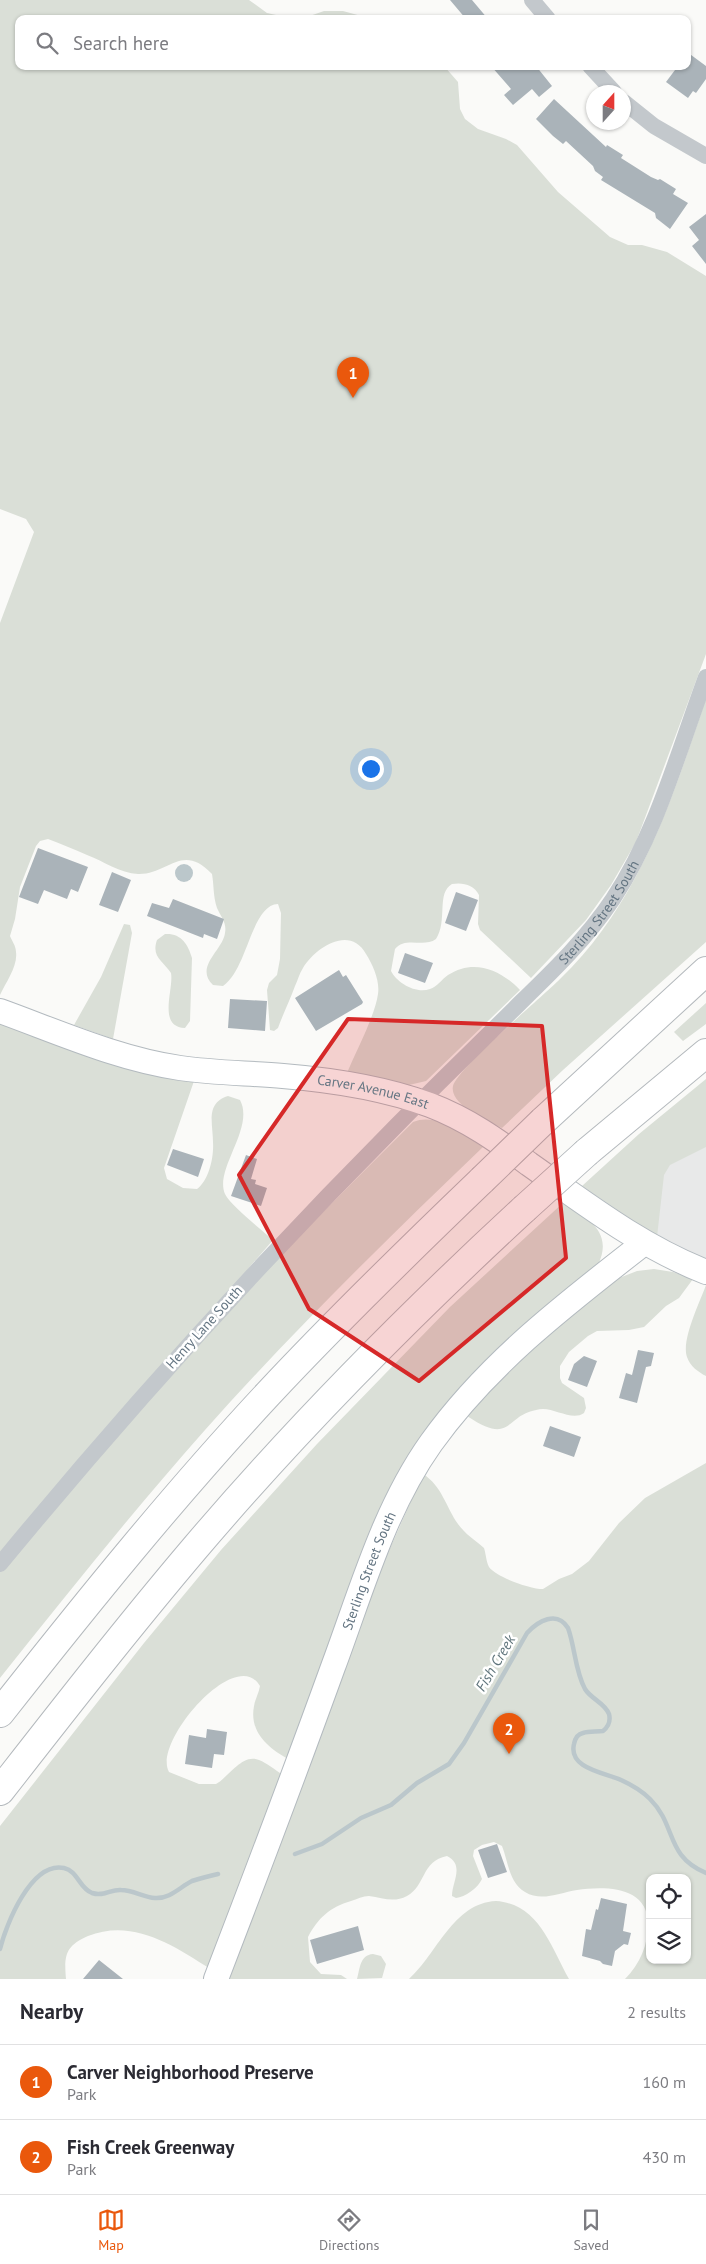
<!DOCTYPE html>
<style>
body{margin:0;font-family:"PT Sans",sans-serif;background:#f2f2f3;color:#2b2b33}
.controls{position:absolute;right:15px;bottom:15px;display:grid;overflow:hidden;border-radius:10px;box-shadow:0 1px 4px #0004}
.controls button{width:45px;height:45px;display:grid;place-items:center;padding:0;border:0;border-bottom:1px solid #e1e1e2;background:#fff;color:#2b2b33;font:25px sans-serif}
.compass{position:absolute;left:586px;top:85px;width:45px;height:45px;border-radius:50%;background:#fff;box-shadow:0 1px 4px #0004;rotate:21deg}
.you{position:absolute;left:370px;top:768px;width:18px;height:18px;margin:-12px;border:4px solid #fff;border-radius:50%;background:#1a73e8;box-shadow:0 0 0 8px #1a73e833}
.badge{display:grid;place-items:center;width:32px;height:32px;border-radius:50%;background:#ea580c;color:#fff;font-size:16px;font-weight:700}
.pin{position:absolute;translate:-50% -41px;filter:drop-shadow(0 1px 2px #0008)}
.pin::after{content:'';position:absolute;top:26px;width:18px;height:15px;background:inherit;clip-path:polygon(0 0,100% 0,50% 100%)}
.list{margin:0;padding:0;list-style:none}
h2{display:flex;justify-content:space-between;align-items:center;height:65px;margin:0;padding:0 20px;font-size:21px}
h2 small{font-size:16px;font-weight:400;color:#7c7c81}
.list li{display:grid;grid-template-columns:32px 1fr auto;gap:15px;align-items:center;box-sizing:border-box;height:75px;padding:0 20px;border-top:1px solid #e1e1e2}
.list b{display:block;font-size:19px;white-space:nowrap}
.list p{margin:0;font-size:16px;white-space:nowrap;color:#7c7c81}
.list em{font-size:16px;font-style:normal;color:#7c7c81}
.icon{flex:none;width:28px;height:28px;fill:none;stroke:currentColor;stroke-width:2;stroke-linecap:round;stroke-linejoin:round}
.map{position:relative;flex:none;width:706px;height:1979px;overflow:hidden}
.search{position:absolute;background:#fff;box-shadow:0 1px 4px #0004;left:15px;right:15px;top:15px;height:55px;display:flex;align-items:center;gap:12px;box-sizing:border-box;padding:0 18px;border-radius:10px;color:#7c7c81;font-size:19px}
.sheet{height:215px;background:#fff}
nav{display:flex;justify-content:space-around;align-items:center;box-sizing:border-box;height:70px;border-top:1px solid #e1e1e2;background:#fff;font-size:14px;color:#7c7c81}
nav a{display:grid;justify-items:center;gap:2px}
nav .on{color:#ea580c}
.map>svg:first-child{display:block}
.built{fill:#e8e9e9}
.green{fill:#dadfd7;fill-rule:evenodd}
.water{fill:#bbc7cb}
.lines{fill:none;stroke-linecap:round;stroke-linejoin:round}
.stream{stroke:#bbc7cb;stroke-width:4.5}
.building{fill:#aab3b9}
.secondary-casing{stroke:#b3babf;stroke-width:26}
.highway-casing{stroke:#b4b9bd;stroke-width:30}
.street{stroke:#c3c8cc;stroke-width:16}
.secondary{stroke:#fff;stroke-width:24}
.highway{stroke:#fff;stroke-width:28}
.highway-bridge-casing{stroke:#b4b9bd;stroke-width:30;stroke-linecap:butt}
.highway-bridge{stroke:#fff;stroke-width:28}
.marked{fill:#d62828;fill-opacity:0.2;stroke:#d62828;stroke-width:4;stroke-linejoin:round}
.labels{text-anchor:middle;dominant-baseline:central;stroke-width:5;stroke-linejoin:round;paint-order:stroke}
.street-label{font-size:14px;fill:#657683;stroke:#fff}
.water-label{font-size:15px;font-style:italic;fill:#60757c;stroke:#fff}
</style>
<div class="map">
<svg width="706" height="1979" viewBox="0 0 706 1979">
<rect width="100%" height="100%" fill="#fafaf8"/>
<path class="built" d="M706,1094V1259L669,1243L608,1206L587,1190Z"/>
<path class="green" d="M0,0H249L267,13L285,17L304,18L324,11H343L372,19H19V66H444L458,82L460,109L465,119L478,129L506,139L517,145L558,192L610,237L628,245H642L667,252L706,276V654L636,842L611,885L586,920L531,978L480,930L478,924L479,895C474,885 463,882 452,884C436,893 448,921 436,939C424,948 405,936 395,949L391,971C397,983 416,994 430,989C437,987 442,979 448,975C474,958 501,970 520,990L426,1081L409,1085L347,1073C356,1051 375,1016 378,994C380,981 373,965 366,954C350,925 316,947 303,968C299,974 298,980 295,986C290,1000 283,1014 278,1028L274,1031L270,1030L267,990L269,983L277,975L280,959L281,913L278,904C251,905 248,969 223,986L213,985C194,967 223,950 225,933C227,923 221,917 217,908C213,897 214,885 212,874C182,842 168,875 138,874C120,873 103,861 87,855C74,849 61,844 48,839L40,841L36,846L20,887L15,919L10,936C12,941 16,946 16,952C18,966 6,982 0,995V623L34,532L26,519L0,509Z
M706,699V942L563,1070L502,1128C489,1121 449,1105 453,1086C457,1069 542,997 560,979C640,902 671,801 706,699Z
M124,924L130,925L132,933L113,1039L74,1025L101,977Z
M165,934C181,933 188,944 192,958L190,1021L185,1028C157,1027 174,989 171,973C163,961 151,957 157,940Z
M706,1003V1024L683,1041L674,1032Z
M0,1023L194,1081L164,1168L167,1179L183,1188L197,1189C209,1180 214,1157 213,1142C213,1124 205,1103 228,1096L240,1100C255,1128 214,1169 225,1194C231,1206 262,1230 273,1240L247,1270L290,1245L413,1122C437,1112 463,1134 483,1147C388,1238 293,1331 205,1430C134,1510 67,1594 0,1678Z
M706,1079V1147L670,1165L664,1175L657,1237L582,1186L639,1134Z
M564,1202C587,1219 614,1231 598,1265L464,1386L288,1759C268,1748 249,1732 254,1706C255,1699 259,1693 260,1686C236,1645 152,1743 169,1772L199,1784H216C229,1777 242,1753 259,1760C267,1763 275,1770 283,1775L209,1968C173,1945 132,1918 88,1936C65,1946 64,1956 66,1979H0V1826L144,1643L221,1550L317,1444L450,1307Z
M654,1269L673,1272L693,1279L679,1298L666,1306L644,1327L629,1330L597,1331L588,1336L569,1352L560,1366V1378L562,1383L584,1398L586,1408L584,1413C573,1421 556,1409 543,1409C503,1412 515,1448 467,1416L516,1364L554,1328L614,1280L637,1271Z
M706,1285V1376C698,1372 690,1366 687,1357C681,1340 700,1302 706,1285Z
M706,1463V1979H625C640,1964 648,1945 648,1924C648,1886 605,1886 577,1890C559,1893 541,1902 525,1892C509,1883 508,1861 502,1846L494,1842L482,1845L474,1850L473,1856L482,1879C478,1888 465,1897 456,1898L452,1896C452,1882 465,1865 447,1856C421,1861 426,1886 407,1896C394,1903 383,1898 369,1896C363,1896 357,1899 351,1901C330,1907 318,1918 308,1937L310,1962L321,1974L341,1975L347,1979H227L383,1564L423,1474C442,1486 446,1507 458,1524C465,1534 475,1540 484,1548C486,1554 486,1561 489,1567C496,1577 530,1589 543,1589L559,1579L572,1574L589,1561L619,1523L645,1498ZM650,1878H687V1960H650Z
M496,1901C539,1904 551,1947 569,1979H409C437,1954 453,1903 496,1901Z
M373,1954L381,1956L386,1964L382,1978L357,1979C360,1968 360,1955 373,1954Z"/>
<path class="water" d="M175 873a9 9 0 1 1 18 0a9 9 0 1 1-18 0Z"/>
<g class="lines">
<path class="stream" d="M295,1854L322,1844L361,1818L391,1805L417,1783L449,1764L464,1743L527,1633C538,1621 557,1610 568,1628C575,1647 575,1671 585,1689C591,1699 605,1703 609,1714C611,1722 608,1727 603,1731C596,1732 589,1731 583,1733C578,1734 575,1739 574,1744C568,1769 606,1773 621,1780C632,1785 642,1791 650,1799C677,1826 665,1856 706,1873
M0,1949C6,1925 31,1861 64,1868C78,1871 79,1888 92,1893C104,1897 111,1889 121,1890C133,1890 143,1897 155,1898C170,1899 180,1887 192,1881C201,1878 209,1876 218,1874"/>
</g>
<path class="building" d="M450,0H472L488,19H466Z
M687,52L706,66V79L696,93L693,91L688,98L666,82L678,66H687Z
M491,66H536L552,86L539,97L532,89L513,105L504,95L511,89Z
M554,99L606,147L607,145L623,155L621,158L651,177L658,180L660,179L676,189L673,194L688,203L670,229L656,218L655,213L601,180L603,177L595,171L593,166L566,141L563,144L553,136L536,119Z
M706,214V264L692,246L699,240L689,227Z
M38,848L88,867L78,892L71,889L67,899L44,890L38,904L19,897Z
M112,872L131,880L118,912L99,905Z
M456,892L478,900L466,931L445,923Z
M173,899L224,919L217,939L204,934L203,938L147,916L152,903L169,908Z
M405,953L433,963L425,983L398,973Z
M339,970L343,977L346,975L363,1002L362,1004L316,1031L295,998Z
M230,999L267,1001L265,1031L228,1028Z
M173,1149L204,1159L198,1177L167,1165Z
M246,1155L257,1159L251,1179L256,1180L255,1184L267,1188L261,1206L231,1196Z
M638,1350L654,1353L651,1366L646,1367L637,1403L619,1398L626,1373L632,1375Z
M584,1356L597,1361L587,1387L568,1380L574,1364Z
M550,1426L581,1437L574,1457L543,1446Z
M207,1729L227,1732L224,1755L214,1754L212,1768L185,1764L189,1735L206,1738Z
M497,1844L507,1872L488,1878L478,1850Z
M601,1898L627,1904L623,1931L631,1933L628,1945L624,1944L615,1951L612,1966L603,1964L600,1961L582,1956L586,1929L591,1930L596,1909L598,1910Z
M358,1926L364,1950L317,1964L310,1940Z
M99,1960L123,1979H83Z"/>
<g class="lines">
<g class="secondary-casing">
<g id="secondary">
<path id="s2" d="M0,1011C58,1032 118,1059 180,1068C214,1073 249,1073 283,1076C332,1080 384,1088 430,1105C467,1119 498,1141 529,1164C586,1204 640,1246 706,1272"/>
<path id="s3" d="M216,1979C256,1875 295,1772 333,1667C361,1592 384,1509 431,1443C488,1363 567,1303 644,1243"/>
</g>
</g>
<g class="highway-casing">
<path id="highway" d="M543,1121L706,971
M587,1152L706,1053
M0,1713C86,1604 173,1496 268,1394C337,1320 409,1250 482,1180
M0,1791C64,1709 128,1627 195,1548C297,1428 408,1316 524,1209"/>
</g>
<g class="street">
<path d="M532,0L548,19"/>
<path d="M590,66L614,92"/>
<path d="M624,102L654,126L706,156"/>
<path id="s1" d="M0,1564C126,1411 258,1265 398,1124C438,1083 480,1043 521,1002C554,970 587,938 613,899C657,832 678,752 706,677"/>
</g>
<use href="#secondary" class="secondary"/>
<use href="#highway" class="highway"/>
<g class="highway-bridge-casing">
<path id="highway-bridge" d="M482,1180L543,1121
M524,1209L587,1152"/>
</g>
<use href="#highway-bridge" class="highway-bridge"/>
</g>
<path class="marked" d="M348,1019L542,1026L566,1258L419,1381L309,1309L239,1175Z"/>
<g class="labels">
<g class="street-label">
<text stroke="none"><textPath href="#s1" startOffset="886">Sterling Street South</textPath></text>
<text stroke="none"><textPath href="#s2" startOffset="384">Carver Avenue East</textPath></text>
<text transform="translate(204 1327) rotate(-48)">Henry Lane South</text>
<text stroke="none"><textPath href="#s3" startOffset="436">Sterling Street South</textPath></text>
</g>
<g class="water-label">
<text transform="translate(495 1663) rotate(-59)">Fish Creek</text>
</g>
</g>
</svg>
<div class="controls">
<button><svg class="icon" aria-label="locate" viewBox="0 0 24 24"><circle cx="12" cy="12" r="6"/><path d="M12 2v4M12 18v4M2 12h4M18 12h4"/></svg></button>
<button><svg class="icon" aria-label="layers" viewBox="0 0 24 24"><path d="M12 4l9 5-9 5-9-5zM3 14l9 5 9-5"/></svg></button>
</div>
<svg class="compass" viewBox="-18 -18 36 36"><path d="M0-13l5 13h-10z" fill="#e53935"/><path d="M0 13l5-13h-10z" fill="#7c7c81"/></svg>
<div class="you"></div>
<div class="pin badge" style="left:353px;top:398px">1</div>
<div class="pin badge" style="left:509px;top:1754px">2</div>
<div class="search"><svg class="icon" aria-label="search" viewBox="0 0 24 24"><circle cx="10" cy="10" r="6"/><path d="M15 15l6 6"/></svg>Search here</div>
</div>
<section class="sheet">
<h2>Nearby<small>2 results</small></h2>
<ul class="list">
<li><span class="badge">1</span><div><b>Carver Neighborhood Preserve</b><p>Park</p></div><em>160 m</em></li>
<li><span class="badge">2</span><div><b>Fish Creek Greenway</b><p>Park</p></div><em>430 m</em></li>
</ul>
</section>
<nav>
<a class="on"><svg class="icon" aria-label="map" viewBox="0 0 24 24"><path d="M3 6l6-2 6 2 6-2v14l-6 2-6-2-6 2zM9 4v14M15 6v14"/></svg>Map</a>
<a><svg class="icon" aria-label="directions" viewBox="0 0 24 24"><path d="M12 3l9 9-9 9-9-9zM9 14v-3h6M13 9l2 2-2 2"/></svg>Directions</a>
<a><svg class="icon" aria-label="saved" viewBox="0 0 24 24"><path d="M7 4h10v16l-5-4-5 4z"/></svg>Saved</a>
</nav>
